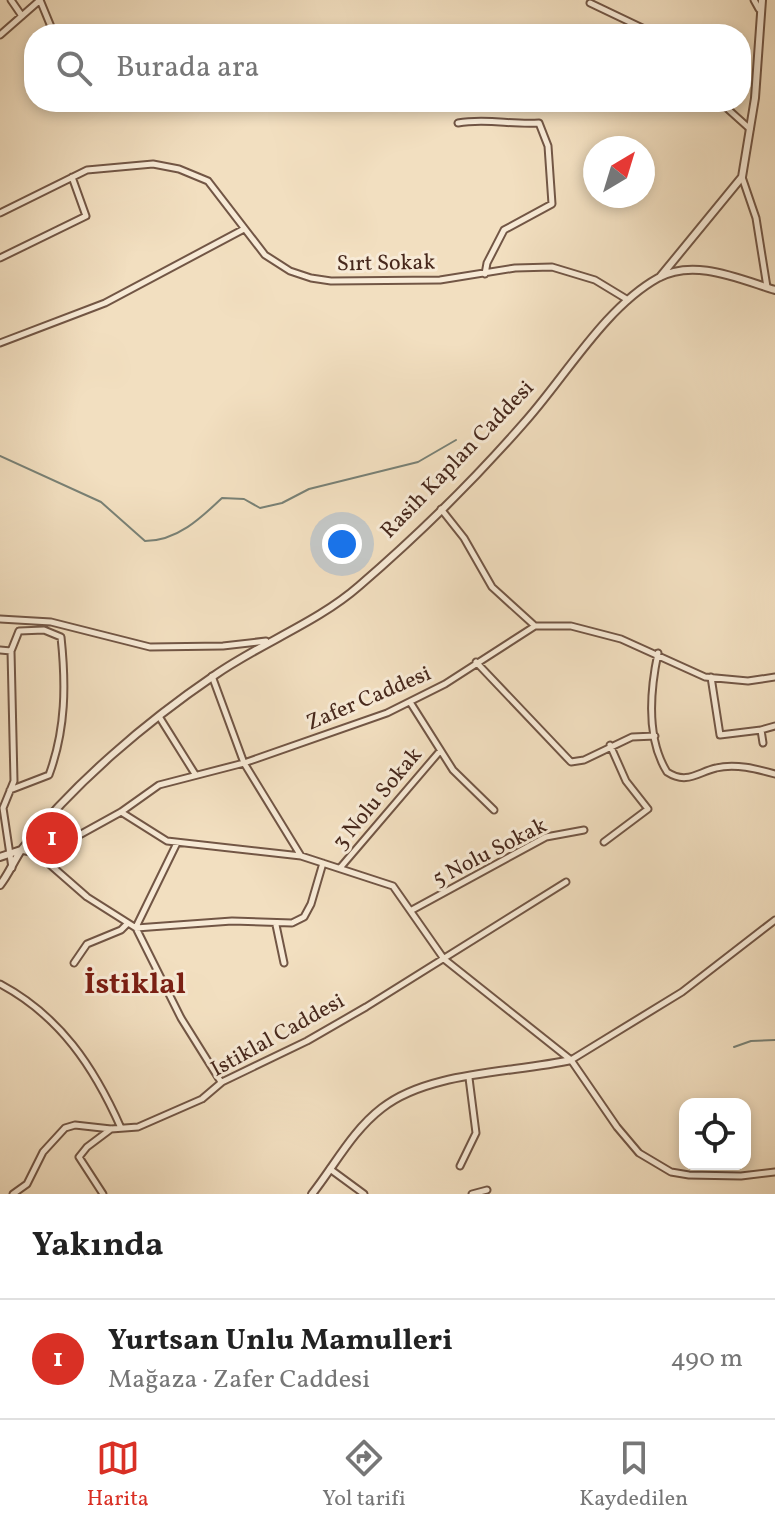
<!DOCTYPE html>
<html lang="tr">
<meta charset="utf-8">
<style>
body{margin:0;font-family:Vollkorn,serif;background:#f2f2f2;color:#222}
.controls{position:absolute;right:24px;bottom:24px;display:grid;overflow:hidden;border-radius:16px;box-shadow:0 4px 12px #0003}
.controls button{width:72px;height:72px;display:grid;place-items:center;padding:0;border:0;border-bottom:2px solid #e0e0e0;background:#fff;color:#222;font:40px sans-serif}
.compass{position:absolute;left:583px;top:136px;width:72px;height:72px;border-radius:50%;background:#fff;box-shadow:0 4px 12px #0003;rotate:38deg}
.you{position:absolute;left:342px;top:544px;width:28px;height:28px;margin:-20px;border:6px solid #fff;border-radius:50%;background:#1a73e8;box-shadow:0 0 0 12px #1a73e833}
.badge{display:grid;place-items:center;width:52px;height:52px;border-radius:50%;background:#d93025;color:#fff;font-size:26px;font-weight:700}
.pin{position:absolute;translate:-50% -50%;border:4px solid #fff;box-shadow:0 2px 8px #0006}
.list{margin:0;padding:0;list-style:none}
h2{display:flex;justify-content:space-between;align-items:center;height:104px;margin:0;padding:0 32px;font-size:34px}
h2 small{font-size:26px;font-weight:400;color:#767676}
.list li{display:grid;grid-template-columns:52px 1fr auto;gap:24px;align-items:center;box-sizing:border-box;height:120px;padding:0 32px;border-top:2px solid #e0e0e0}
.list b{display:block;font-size:30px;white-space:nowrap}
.list p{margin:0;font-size:26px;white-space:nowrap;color:#767676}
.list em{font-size:26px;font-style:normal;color:#767676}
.icon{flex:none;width:44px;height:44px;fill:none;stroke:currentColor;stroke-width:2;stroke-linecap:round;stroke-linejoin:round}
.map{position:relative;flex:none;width:775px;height:1194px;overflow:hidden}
.search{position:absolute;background:#fff;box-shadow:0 4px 12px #0003;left:24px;right:24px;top:24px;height:88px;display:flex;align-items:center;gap:20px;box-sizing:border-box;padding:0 28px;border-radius:32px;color:#767676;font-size:30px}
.sheet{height:224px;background:#fff}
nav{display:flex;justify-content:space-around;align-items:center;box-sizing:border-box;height:112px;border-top:2px solid #e0e0e0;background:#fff;font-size:22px;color:#767676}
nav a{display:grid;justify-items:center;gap:4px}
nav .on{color:#d93025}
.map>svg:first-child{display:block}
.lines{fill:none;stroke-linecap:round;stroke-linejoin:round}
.stream{stroke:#798175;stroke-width:2}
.minor-casing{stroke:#725645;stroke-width:9}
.tertiary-casing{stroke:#725645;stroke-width:10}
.minor{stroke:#f7ead6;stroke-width:5}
.tertiary{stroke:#f7ead6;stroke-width:6}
.labels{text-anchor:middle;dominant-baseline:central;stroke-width:6;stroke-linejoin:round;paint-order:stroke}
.street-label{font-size:22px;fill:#47281c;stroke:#f7ead6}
.district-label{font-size:30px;font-weight:bold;fill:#7a1f14;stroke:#f7ead6}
</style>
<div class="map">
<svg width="775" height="1194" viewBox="0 0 775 1194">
<rect width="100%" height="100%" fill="#f2dfc0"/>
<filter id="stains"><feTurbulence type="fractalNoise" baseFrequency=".0025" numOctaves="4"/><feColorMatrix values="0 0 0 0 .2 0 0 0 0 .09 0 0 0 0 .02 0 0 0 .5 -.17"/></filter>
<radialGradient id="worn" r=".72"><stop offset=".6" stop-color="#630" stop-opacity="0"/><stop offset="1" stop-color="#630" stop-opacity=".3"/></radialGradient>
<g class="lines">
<path class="stream" d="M0,456L101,502L145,541C177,541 201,518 222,498L244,499L260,508L282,503L309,489L418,462L456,440
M734,1047L751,1041L775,1040"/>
<g class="minor-casing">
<path id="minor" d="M11,0L22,16
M40,0L54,34
M754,0L759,9
M590,3L655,34
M0,35L40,0
M720,102L750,129
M458,123C486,118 511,125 539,123L548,146L552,204L504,230L487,263L485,274
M742,177L756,218L767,287
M0,213L87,170L153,164L179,169L208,181L265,255L290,271L311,278L331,281L440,280L515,268L552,267L595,280L628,300
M0,258L86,216L72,177
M0,343L105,303L244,229
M441,509L464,538L492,587L535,626
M0,619L51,622L150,647L223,646L266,641
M0,650L11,651L14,781L3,808L12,868
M658,653C650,691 646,738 667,772C687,785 698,772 716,768C735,763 757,769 775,774
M476,662L571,762L584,760L632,737L655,736
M212,676L244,763L301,856
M711,677L720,735L761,730
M410,702L453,770L494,810
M160,718L195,774
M763,743L761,730L775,726
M10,790L49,775C66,729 66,684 61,637L44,630L19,631L11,651
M121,812L167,841L301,856L393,886L444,959L571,1060L617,1127L639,1153L671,1172L689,1175L741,1176L775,1172
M604,842L648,809L626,781L610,745
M21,850L39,854L54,849L121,812L159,785L244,763L387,713L445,684L535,626H571L621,639L705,677L748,681L775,677
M39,855L87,897L136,928L181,1018L221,1082
M340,868L440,751
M412,910L546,837L584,830
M276,925L284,963
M136,927L177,843
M136,928L232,921L292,923L304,917L311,904L323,863
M74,963L87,944L121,930L128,923
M0,984C60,1016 94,1067 121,1128
M571,1060L682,992L775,920
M460,1166L476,1133L469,1078
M330,1169L364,1194
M13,1194L27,1184L43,1152L65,1128L75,1125L111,1129L138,1127L202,1099L222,1082L307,1041L366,1007L566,882
M103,1194L79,1157L87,1147L111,1129
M472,1194L487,1190"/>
</g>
<g class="tertiary-casing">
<path id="tertiary" d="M660,277L742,177L755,98L762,0
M0,857L21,850
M0,885C9,874 14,860 22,849C74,783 146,722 215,675C261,643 318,622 359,586C416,537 473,481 523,424C564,379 604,308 658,278C694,258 739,279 775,290
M312,1194C335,1165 352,1131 382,1108C429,1071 513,1073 571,1060"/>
</g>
<use href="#minor" class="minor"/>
<use href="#tertiary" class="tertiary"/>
</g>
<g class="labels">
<g class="street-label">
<text transform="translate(386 264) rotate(-1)">Sırt Sokak</text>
<text transform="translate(458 460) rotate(-46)">Rasih Kaplan Caddesi</text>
<text transform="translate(369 699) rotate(-23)">Zafer Caddesi</text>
<text transform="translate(378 799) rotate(-50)">3 Nolu Sokak</text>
<text transform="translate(490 853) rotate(-27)">5 Nolu Sokak</text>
<text transform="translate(278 1036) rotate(-29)">Istiklal Caddesi</text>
</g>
<g class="district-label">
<text x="135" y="985">İstiklal</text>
</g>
</g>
<rect width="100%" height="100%" filter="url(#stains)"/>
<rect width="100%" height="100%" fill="url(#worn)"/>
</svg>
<div class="controls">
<button><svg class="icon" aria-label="locate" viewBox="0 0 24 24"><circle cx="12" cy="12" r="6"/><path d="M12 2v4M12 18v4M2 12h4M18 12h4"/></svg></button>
</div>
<svg class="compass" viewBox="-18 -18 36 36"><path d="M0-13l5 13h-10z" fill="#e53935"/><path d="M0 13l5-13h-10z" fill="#767676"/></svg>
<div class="you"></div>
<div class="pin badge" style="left:52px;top:838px">1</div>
<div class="search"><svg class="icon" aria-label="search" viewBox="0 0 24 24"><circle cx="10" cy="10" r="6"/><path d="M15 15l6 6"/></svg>Burada ara</div>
</div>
<section class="sheet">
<h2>Yakında<small></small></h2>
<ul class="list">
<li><span class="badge">1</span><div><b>Yurtsan Unlu Mamulleri</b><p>Mağaza · Zafer Caddesi</p></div><em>490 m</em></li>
</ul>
</section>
<nav>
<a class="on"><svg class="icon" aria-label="map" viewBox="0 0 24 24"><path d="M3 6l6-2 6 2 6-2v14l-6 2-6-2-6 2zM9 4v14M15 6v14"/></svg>Harita</a>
<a><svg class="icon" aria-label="directions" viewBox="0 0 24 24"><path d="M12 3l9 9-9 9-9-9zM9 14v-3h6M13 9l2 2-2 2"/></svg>Yol tarifi</a>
<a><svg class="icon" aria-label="saved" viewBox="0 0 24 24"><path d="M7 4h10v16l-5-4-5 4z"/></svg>Kaydedilen</a>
</nav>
